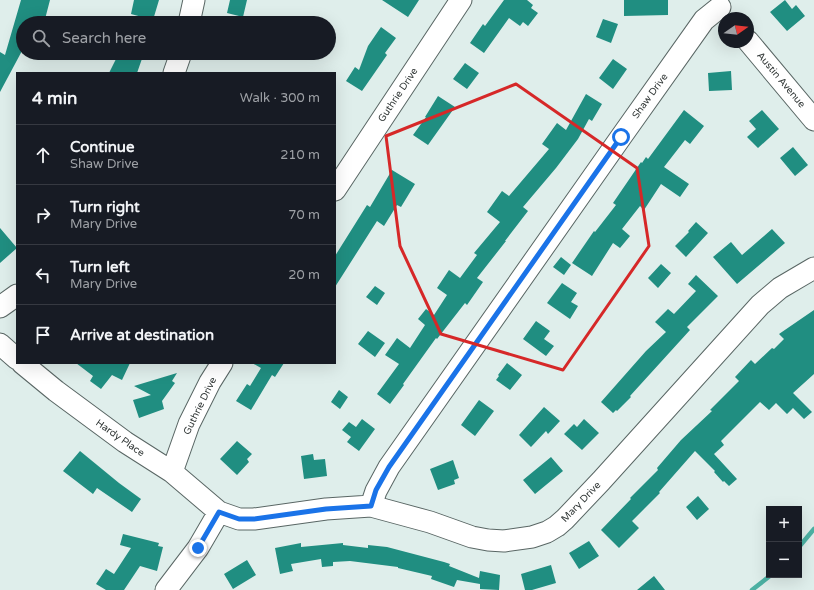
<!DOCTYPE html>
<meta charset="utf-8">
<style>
body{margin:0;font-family:"Varela Round",sans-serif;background:#20242c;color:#f1f3f6}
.controls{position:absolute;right:12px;bottom:12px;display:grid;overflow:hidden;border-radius:0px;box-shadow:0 4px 16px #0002}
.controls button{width:36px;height:36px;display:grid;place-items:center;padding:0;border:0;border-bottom:1px solid #363941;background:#171b24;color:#f1f3f6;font:20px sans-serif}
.compass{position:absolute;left:718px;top:12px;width:36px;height:36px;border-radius:50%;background:#171b24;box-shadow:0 4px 16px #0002;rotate:76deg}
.stop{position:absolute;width:12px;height:12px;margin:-9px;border:3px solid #1a73e8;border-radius:50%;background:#fff}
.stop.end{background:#1a73e8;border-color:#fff;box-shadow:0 1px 4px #0008}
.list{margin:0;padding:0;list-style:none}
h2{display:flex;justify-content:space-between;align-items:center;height:52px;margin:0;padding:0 16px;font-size:17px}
h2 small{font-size:13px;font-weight:400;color:#9ea1a6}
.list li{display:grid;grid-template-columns:26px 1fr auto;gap:12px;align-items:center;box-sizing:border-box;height:60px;padding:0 16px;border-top:1px solid #363941}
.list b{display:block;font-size:15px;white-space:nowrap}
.list p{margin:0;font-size:13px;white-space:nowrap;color:#9ea1a6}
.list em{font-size:13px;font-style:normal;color:#9ea1a6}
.icon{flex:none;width:22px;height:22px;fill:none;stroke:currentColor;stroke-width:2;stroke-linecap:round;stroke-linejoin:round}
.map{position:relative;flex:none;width:814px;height:590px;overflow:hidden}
.search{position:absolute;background:#171b24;box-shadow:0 4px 16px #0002;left:16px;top:16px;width:320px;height:44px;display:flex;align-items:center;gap:10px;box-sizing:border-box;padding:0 14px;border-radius:22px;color:#9ea1a6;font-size:15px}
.panel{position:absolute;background:#171b24;box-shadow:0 4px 16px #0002;left:16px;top:72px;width:320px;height:292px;border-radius:0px}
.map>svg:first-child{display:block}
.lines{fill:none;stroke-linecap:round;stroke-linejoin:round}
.stream{stroke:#4cb1a3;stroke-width:4.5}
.building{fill:#208e81}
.minor-casing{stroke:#596664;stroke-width:23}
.minor{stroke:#fff;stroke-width:21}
.route{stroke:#1a73e8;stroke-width:5}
.marked{fill:none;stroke:#d62828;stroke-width:3;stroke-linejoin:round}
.labels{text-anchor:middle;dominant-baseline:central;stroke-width:4;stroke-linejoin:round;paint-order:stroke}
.street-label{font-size:10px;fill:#333938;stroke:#fff}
</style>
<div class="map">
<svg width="814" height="590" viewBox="0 0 814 590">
<rect width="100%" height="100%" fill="#dfeeeb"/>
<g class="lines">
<path class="stream" d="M799,547L814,529
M752,590L771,575"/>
</g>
<path class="building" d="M21,0H50L44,23H23V49L0,92V52L5,55Z
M134,0H159L153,20L131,14Z
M230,0H247L243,17L227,13Z
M382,0H419L408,17Z
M504,0H527L533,5L531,8L538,13L528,26L523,22L520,26L509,18L484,53L470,43L483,24L485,26Z
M624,0H668V15L624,16Z
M785,0L792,9L796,5L805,16L787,31L770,12Z
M603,19L618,24L611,43L596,37Z
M381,27L396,38L385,53L387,55L362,91L346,81L355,67L359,70L368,46Z
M119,53H144L137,73H109Z
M613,59L627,69L613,89L599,78Z
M465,63L479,73L467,89L453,79Z
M731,71L732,90L709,91L708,73Z
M586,94L602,104L592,121L589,119L578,139L556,168L523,207L528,211L505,241H506L477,278L483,282L467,305L465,303L437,339L436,338L403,384L404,385L390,404L377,394L399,364L385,355L397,338L410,348L425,325L418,319L426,309L434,315L447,295L437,288L449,270L460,278L477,255L474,253L500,222L487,212L502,191L509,196L549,149L542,144L557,123L566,130Z
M438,96L455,107L428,145L413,135L426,117H425Z
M684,110L704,126L690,144L685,140L664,167L689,184L680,197L661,184L644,210L640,206L622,229L630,236L620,248L613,243L592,276L572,263L594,231L595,232L616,205L613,203L641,162L642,163L646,157L648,159Z
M762,110L779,129L758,148L747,137L756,129L749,121Z
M793,147L808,165L795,176L780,158Z
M392,170L415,184L401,207L397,205L384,226L377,221L335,287V256L367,205L370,207Z
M696,222L708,233L686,257L675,246L689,232L688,231Z
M0,228L17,248L0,263Z
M772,229L785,243L737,284L713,257L731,242L742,255Z
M561,257L571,265L564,275L553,267Z
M661,264L671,273L658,288L648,278Z
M696,275L718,296L687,327L690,330L630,396L631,397L617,411L616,410L613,413L601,402L646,351L666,332L655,322L668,309L674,314L696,291L688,284Z
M562,283L577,293L571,302L578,306L570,319L547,303Z
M375,286L385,293L377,305L366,297Z
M814,310V374L793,393L812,412L804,419L793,408L787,414L776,403L769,410L760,402L721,441L724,445L714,454L737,479L729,486L724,481L723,482L714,472L715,471L695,451L659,492L660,493L632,521L639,528L619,548L601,530L631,499L630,498L658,470L657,468L681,440L712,411L710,410L739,381L735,377L751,360L755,364L772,348L774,349L784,339L779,334Z
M536,321L550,331L544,339L554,346L546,356L523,339Z
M368,331L385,343L375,357L358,344Z
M76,363H130L122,380L112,375L101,389L90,381L93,376Z
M252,363H284L275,377L272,375L251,410L236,401L247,384L250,386L261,368Z
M507,363L522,375L510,390L496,380L499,376L498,375Z
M177,373L172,381L175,383L162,401L164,409L139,418L133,400L151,395L134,386Z
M339,390L348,397L340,409L331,402Z
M479,400L494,411L475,436L461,425Z
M544,407L560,421L548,434L546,431L531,447L519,435Z
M362,419L375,429L359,451L347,442L351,437L342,430L349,422L356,427Z
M584,419L599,433L582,450L564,434L574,424L577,427Z
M237,441L252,454L247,459L249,462L237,475L220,459Z
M80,451L119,483L141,499L132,512L97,488L93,494L63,471Z
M313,454L314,460L325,459L327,476L304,479L301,456Z
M551,457L563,471L535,494L523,480Z
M453,460L459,478L454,480L455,484L438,490L430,469Z
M698,496L709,509L697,520L686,507Z
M123,534L159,543L158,546L163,547L157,571L140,566L124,590H106L96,584L106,569L114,574L131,548L120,545Z
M589,541L599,556L579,569L569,553Z
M301,543V547L343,543V545L368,548V545L387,547L444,562L450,564L449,566L479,578L480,571L500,575L499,590L480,589V584L457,580L454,587L431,579L432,576L398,568V567L350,561L333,562V566L322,567L321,559L291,564L293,571L280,574L275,548Z
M247,560L256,575L233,589L224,574Z
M551,565L556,583L532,590H525L521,574Z
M654,576L665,590H637Z"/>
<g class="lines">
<g class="minor-casing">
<path id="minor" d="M189,23L194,0
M748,41L814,120
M174,73L181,53
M335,190L461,0
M0,307L17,295
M0,344L17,359
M22,363L56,391L125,442L172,472L219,512L239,519H254L326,509L371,506L430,522L472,537L488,540L504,541L532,537L547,532L557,526L565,519L601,481L760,305L780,288L814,268
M172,472L189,424L210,382L222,363
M371,506L376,491L389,467L621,137L704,20L720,7
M166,590L198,548L219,512"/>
</g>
<use href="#minor" class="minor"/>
</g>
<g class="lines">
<path class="route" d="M198,548L219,512L239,519H254L326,509L371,506L376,490L389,467L621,137"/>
</g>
<path class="marked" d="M516,84L637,168L649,246L563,370L441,334L400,246L386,136Z"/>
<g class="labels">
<g class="street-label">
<text transform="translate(781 80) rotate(50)">Austin Avenue</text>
<text transform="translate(398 95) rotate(-56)">Guthrie Drive</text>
<text transform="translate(650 96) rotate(-54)">Shaw Drive</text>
<text transform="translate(200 406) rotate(-64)">Guthrie Drive</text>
<text transform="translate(120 438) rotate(35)">Hardy Place</text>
<text transform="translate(581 502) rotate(-46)">Mary Drive</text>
</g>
</g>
</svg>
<div class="controls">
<button>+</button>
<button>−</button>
</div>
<svg class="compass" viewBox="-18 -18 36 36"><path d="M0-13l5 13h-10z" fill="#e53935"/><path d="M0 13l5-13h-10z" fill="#9ea1a6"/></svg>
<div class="stop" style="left:621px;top:137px"></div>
<div class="stop end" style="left:198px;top:548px"></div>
<div class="search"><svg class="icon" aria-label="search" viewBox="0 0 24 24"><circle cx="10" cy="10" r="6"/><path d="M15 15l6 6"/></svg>Search here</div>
<section class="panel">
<h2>4 min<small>Walk · 300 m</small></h2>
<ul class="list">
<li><svg class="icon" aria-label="ahead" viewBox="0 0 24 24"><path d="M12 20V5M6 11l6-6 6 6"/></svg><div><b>Continue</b><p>Shaw Drive</p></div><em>210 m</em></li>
<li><svg class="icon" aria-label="right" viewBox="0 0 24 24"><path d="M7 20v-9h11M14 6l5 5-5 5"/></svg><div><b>Turn right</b><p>Mary Drive</p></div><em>70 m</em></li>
<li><svg class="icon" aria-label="left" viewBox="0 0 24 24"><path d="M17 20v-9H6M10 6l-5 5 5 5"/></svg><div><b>Turn left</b><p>Mary Drive</p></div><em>20 m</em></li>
<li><svg class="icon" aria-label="arrive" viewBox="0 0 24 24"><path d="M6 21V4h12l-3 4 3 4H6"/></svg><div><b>Arrive at destination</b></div></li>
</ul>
</section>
</div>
